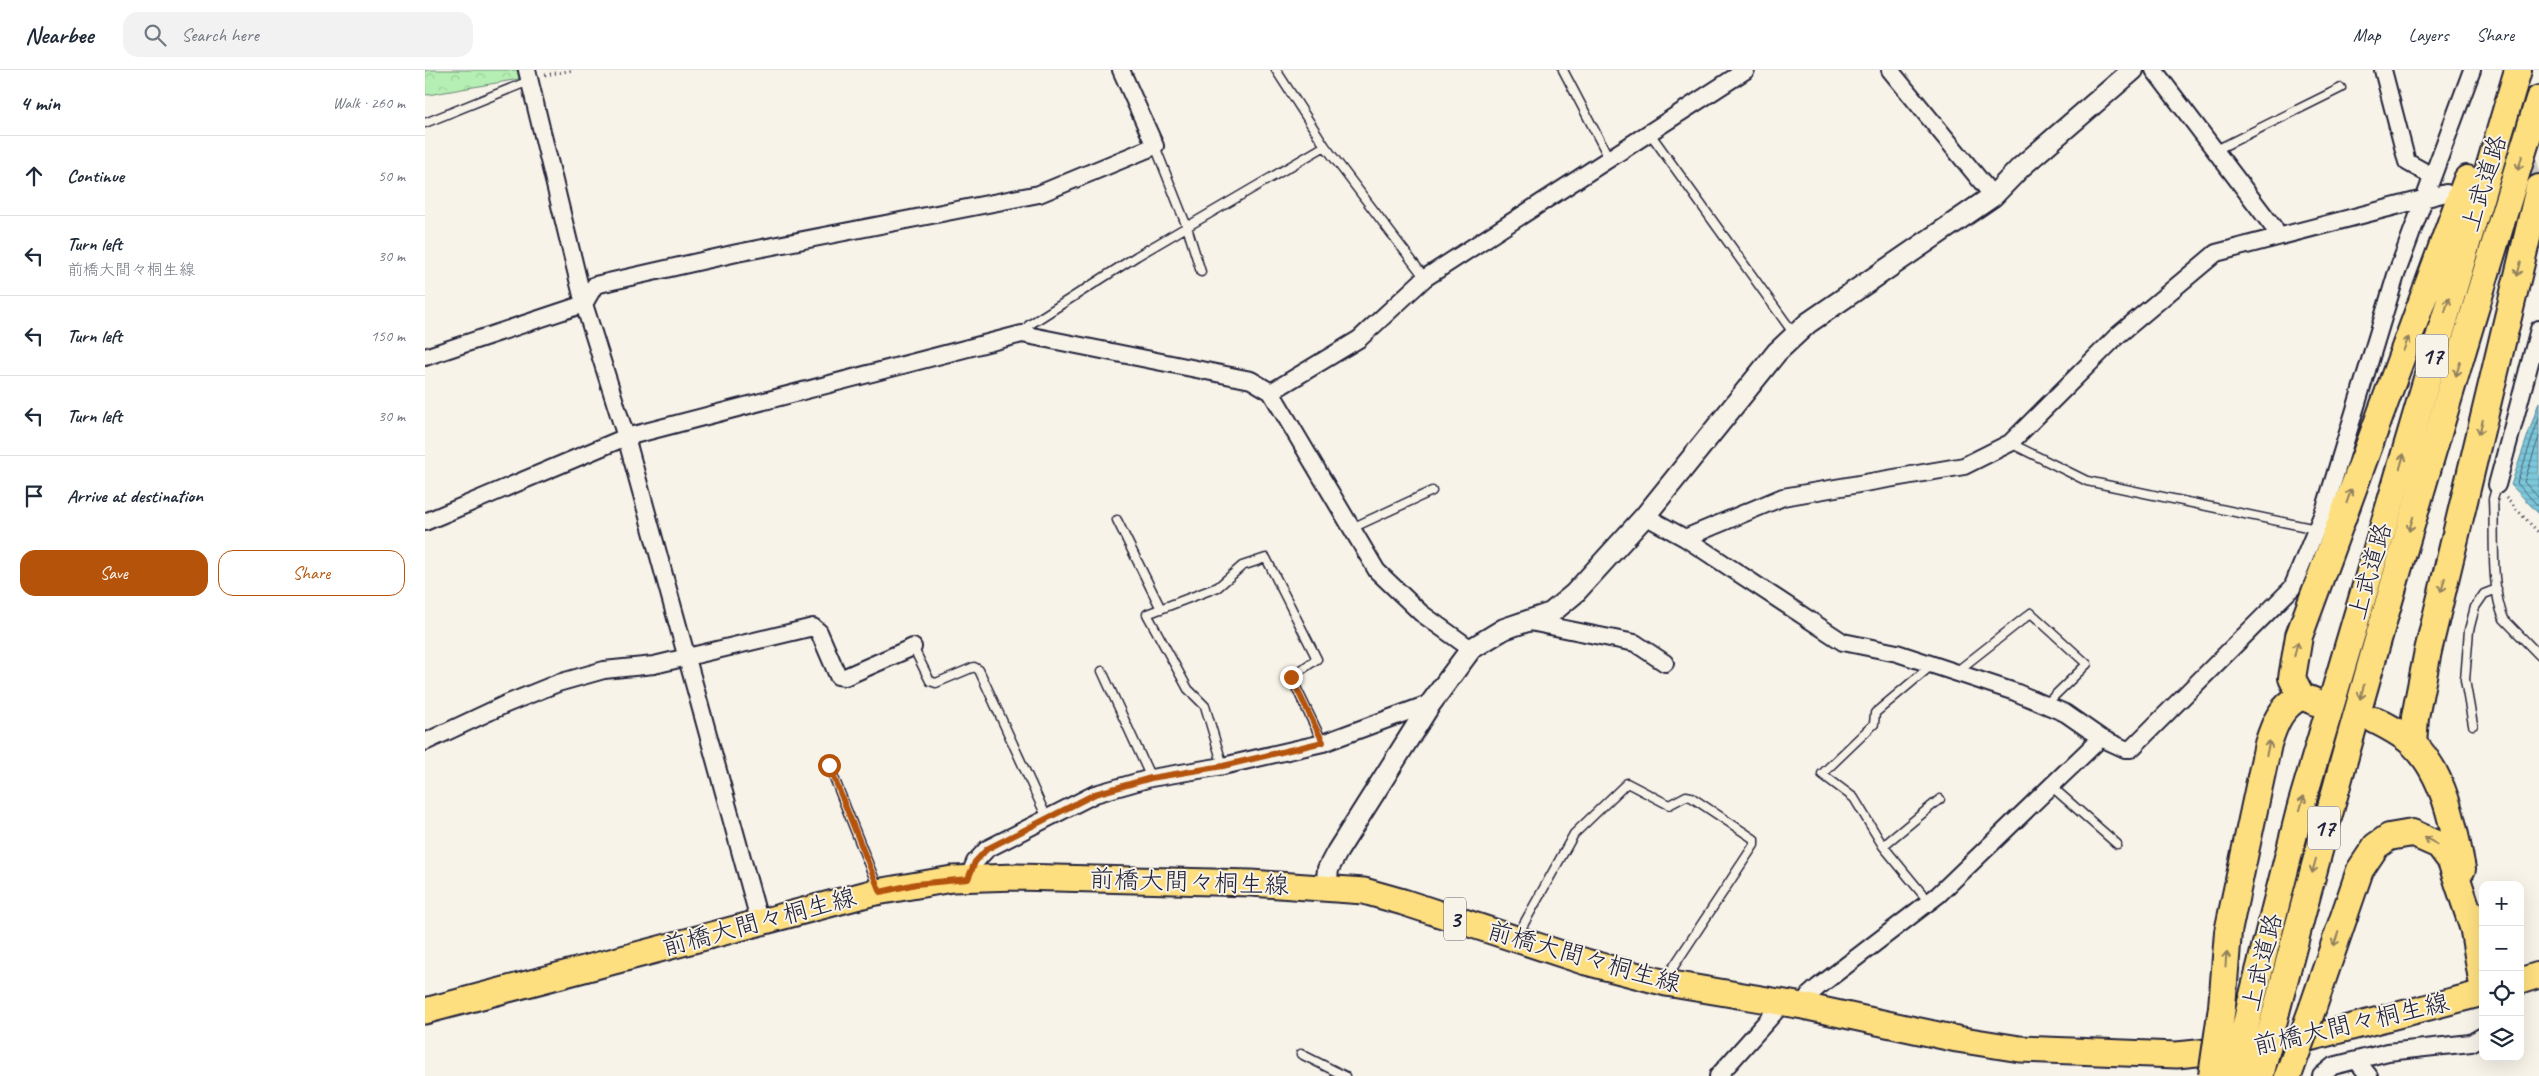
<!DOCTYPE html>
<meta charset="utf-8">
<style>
body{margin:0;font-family:Caveat,"Klee One",sans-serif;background:#f2f2f3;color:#1f2937}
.controls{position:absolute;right:15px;bottom:15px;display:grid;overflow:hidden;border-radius:10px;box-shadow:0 5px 20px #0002}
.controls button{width:45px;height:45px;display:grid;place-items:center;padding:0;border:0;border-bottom:1px solid #e0e1e3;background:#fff;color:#1f2937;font:25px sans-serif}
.stop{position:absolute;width:15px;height:15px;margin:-11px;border:4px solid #b45309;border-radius:50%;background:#fff}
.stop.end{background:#b45309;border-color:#fff;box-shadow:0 1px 5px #0008}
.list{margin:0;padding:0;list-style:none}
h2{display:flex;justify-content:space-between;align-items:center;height:65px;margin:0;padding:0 20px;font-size:21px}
h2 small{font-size:16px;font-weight:400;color:#747a83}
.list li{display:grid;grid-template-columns:32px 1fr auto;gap:15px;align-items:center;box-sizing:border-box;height:80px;padding:0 20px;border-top:1px solid #e0e1e3}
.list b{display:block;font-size:19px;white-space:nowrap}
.list p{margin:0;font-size:16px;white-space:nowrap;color:#747a83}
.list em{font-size:16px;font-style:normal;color:#747a83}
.actions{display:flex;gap:10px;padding:15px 20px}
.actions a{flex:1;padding:11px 0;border:1px solid #b45309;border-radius:15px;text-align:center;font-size:18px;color:#b45309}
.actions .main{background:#b45309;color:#fff}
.icon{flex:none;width:28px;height:28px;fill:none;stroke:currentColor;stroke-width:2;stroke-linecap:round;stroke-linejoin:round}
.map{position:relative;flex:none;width:2114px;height:1006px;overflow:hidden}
header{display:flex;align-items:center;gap:30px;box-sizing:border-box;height:70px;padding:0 25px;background:#fff;border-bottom:1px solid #e0e1e3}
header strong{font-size:24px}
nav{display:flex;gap:28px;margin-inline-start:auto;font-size:18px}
.search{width:350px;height:45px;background:#f2f2f3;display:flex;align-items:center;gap:12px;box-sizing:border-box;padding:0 18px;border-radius:15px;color:#747a83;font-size:19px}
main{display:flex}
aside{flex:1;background:#fff}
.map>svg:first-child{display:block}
.forest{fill:url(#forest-crowns);stroke:#6c8877}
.water{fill:url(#water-rules);stroke:#57859a}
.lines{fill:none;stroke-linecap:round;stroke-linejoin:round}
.shore{stroke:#46647a;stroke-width:1}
.minor-tunnel{stroke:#ccc9c5;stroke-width:16;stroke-dasharray:16 8;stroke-linecap:butt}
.service-casing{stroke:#22223b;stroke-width:11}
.minor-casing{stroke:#22223b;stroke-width:20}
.tertiary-casing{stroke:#22223b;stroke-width:24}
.primary-casing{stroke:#22223b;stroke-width:29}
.trunk-casing{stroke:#22223b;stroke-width:30}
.path{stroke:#22223b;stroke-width:3;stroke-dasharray:1 4;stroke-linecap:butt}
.service{stroke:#f7f3e8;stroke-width:8}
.minor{stroke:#f7f3e8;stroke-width:16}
.tertiary{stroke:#f7f3e8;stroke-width:20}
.primary{stroke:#fedf80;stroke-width:25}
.trunk{stroke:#fedf80;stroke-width:26}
.trunk-bridge-casing{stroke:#22223b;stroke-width:30;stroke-linecap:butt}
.trunk-bridge{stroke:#fedf80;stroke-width:26}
.oneway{stroke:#90805e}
.route{stroke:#b45309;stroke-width:6}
.labels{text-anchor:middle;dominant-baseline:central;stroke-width:4;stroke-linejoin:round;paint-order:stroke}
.shield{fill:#f7f3e8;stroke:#62616f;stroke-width:1}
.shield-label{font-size:24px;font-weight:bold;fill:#22223b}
.street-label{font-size:25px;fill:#22223b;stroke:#f7f3e8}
</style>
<header>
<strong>Nearbee</strong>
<div class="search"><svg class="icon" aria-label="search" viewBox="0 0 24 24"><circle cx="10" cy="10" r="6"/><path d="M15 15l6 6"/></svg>Search here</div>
<nav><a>Map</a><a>Layers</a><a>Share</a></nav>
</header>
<main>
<aside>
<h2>4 min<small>Walk · 260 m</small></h2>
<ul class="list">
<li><svg class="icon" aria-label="ahead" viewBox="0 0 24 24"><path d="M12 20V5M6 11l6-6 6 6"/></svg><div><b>Continue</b></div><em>50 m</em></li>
<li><svg class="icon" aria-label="left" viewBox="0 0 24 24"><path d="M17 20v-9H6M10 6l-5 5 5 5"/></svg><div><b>Turn left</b><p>前橋大間々桐生線</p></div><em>30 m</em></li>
<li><svg class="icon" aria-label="left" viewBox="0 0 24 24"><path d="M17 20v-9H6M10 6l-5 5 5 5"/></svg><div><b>Turn left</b></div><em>150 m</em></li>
<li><svg class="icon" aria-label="left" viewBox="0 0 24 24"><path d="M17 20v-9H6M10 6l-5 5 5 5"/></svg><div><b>Turn left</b></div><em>30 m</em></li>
<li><svg class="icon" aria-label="arrive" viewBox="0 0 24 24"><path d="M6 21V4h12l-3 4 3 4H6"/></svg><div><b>Arrive at destination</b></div></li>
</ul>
<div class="actions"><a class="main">Save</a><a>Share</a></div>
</aside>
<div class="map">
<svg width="2114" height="1006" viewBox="0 0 2114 1006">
<defs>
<pattern id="forest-crowns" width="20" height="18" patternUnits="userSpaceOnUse" patternTransform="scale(1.25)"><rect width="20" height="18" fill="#b5efb3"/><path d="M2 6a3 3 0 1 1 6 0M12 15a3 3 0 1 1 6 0" fill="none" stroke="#9bcd9b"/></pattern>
<pattern id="water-rules" width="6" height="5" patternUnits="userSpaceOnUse" patternTransform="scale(1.25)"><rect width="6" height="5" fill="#7bc7d9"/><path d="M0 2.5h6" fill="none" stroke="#6aabbb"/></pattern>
</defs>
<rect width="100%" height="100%" fill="#f7f3e8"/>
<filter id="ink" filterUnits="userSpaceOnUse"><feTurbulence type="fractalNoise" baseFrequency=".02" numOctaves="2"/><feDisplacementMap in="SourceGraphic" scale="10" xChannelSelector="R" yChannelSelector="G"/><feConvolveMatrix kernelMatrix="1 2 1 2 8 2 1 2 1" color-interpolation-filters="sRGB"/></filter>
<g filter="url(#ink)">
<path class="forest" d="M0,0H92L94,9L3,25L0,24Z"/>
<path class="water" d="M2114,332V444L2086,415Z"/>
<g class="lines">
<path class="shore" d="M2114,348L2092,413L2114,437
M2114,367L2099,412L2114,428"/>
<path class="minor-tunnel" d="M2053,114L2114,98"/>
<g class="service-casing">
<path id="service" d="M851,0L900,76L1000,208
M1138,0L1184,88
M0,53L104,11
M1224,62L1369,264
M730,76L762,157L776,202
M1791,80L1916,18
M597,264L604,255L712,186L900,76
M1585,373L1662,411L1891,459
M2072,415L2068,429C2070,464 2065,517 2079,549L2114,585
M692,450L736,539
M927,458L1007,421
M488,577L505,611L511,613L549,597L554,600L622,748
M677,601L726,708
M1531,602L1606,543L1662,594L1621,634
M2048,655L2040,610L2044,560L2050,537L2059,524L2072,519
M404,695L453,818
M798,696L780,636L763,619L722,544L793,517L817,496L841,488L892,589L866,607L898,673
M1626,716L1692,774
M1458,776L1515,729
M1504,832L1458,776L1429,728L1397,704L1449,654L1450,643L1507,595
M1092,866L1149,764L1202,713L1244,735L1261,726L1266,727L1329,769V775L1247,899L1243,909
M876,984L920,1006"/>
</g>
<g class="minor-casing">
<path id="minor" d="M102,0L159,234L201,367L335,853
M1465,0L1568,126
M1729,0L1849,158L1852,167
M1958,0L1982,92L2007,106
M0,287L159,234L170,215L312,183L614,124L730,76L696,0
M846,322L934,269L1000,208L1321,0
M2072,415L2114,259
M1220,446L1260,468L1418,572L1472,583L1590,622L1640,643L1676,668L1700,679H1706L1867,518L1900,438L1971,205L2047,0
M0,452L201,367L597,264L826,310L846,322L952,501L996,543L1046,579
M1260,468L1358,427L1539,396L1585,373L1692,266L1791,183L2021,123
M1100,551L1210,573L1240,593
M0,672L81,634L133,613L179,600L229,595L380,559L388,557L394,562L413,606L420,607L488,577
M543,809L550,792L562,779L670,724L726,708L798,696L898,673L1006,633
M1378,936L1384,925L1393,917L1513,825L1676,668
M1932,991L1944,1006
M1293,1006L1358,933
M1896,1006L1908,996L1963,982L2046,973L2058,966"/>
</g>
<g class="tertiary-casing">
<path id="tertiary" d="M901,818L903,799L912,782L1006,633L1046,579L1079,559L1126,543L1149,524L1220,446L1352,282L1383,253L1568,126L1596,97L1708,0"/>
</g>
<g class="primary-casing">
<path id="primary" d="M2095,911L2114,905
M0,941L446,823L527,809L592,807L826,813L939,821L978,832L1161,892L1241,913L1378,936L1532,969L1595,979L1752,985L1861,974L2058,923"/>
</g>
<g class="trunk-casing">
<path id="trunk" d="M1891,632L1876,626L1867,608L1874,566L2042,109
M1950,650C1963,657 1978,664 1989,675C2020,705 2029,758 2037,799
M1988,674L1990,647L2003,581L2114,118
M2046,843L2058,916
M1826,933L1876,736L2093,0
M1797,937L1803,862L1843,674C1850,652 1856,637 1876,626
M1888,937L1935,800L1951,776L1964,767L1987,763L2014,775L2026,791L2049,860
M1851,942C1931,635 2021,332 2114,29"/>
</g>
<path class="path" d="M120,5L149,0
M2081,428L2114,463"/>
<use href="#service" class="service"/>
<use href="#minor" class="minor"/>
<use href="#tertiary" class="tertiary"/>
<use href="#primary" class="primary"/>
<use href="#trunk" class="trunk"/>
<g class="trunk-bridge-casing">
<path id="trunk-bridge" d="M1787,1006L1797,937
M1809,1006L1826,933
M1835,1006L1851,942
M1863,1006L1888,937"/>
</g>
<use href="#trunk-bridge" class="trunk-bridge"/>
</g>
<defs><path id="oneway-shaft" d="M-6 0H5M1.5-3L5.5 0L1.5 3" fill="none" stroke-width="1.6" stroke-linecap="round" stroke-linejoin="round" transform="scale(1.25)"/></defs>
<g class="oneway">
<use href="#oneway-shaft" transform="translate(2095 93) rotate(107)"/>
<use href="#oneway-shaft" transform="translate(2094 199) rotate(104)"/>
<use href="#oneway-shaft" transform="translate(2022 235) rotate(-74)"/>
<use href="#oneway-shaft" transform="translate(1981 274) rotate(-69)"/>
<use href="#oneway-shaft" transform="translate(2033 299) rotate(107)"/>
<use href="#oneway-shaft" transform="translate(2056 357) rotate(104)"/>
<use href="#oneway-shaft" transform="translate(1977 391) rotate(-74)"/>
<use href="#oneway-shaft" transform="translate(1924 426) rotate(-70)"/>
<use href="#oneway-shaft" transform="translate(1986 454) rotate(107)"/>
<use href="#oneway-shaft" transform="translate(2018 515) rotate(104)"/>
<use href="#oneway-shaft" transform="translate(1871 579) rotate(-77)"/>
<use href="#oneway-shaft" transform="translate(1937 622) rotate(106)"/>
<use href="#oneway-shaft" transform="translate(1843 678) rotate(-77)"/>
<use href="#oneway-shaft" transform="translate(1877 733) rotate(-74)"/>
<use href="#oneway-shaft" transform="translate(2006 771) rotate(-151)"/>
<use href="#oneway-shaft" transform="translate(1889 796) rotate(105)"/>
<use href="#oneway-shaft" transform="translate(1911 869) rotate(109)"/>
<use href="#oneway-shaft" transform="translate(1801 889) rotate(-86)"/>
</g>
</g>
<g class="lines" filter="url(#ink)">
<path class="route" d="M404,695L455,822L491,814L543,809L550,792L562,779L670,724L726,708L798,696L898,672L866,607"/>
</g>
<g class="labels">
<g class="shield">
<rect x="1991" y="264.5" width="32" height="43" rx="4"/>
<rect x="1883" y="736.5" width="32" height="43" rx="4"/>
<rect x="1019" y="827.5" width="22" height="43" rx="4"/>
</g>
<g class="shield-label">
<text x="2007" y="286">17</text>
<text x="1899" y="758">17</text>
<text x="1030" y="849">3</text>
</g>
<g class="street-label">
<text transform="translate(2059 113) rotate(-73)">上武道路</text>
<text transform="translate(1945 501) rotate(-74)">上武道路</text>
<text transform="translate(764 812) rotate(2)">前橋大間々桐生線</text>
<text transform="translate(334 852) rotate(-15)">前橋大間々桐生線</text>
<text transform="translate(1159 887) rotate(16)">前橋大間々桐生線</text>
<text transform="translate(1837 892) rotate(-76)">上武道路</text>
<text transform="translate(1926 954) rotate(-13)">前橋大間々桐生線</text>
</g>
</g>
</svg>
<div class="controls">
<button>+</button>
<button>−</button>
<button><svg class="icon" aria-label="locate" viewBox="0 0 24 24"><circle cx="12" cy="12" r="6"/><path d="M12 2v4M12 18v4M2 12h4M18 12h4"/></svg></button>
<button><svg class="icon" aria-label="layers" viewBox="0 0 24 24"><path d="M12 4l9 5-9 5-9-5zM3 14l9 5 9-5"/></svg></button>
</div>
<div class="stop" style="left:404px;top:695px"></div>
<div class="stop end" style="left:866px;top:607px"></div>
</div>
</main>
